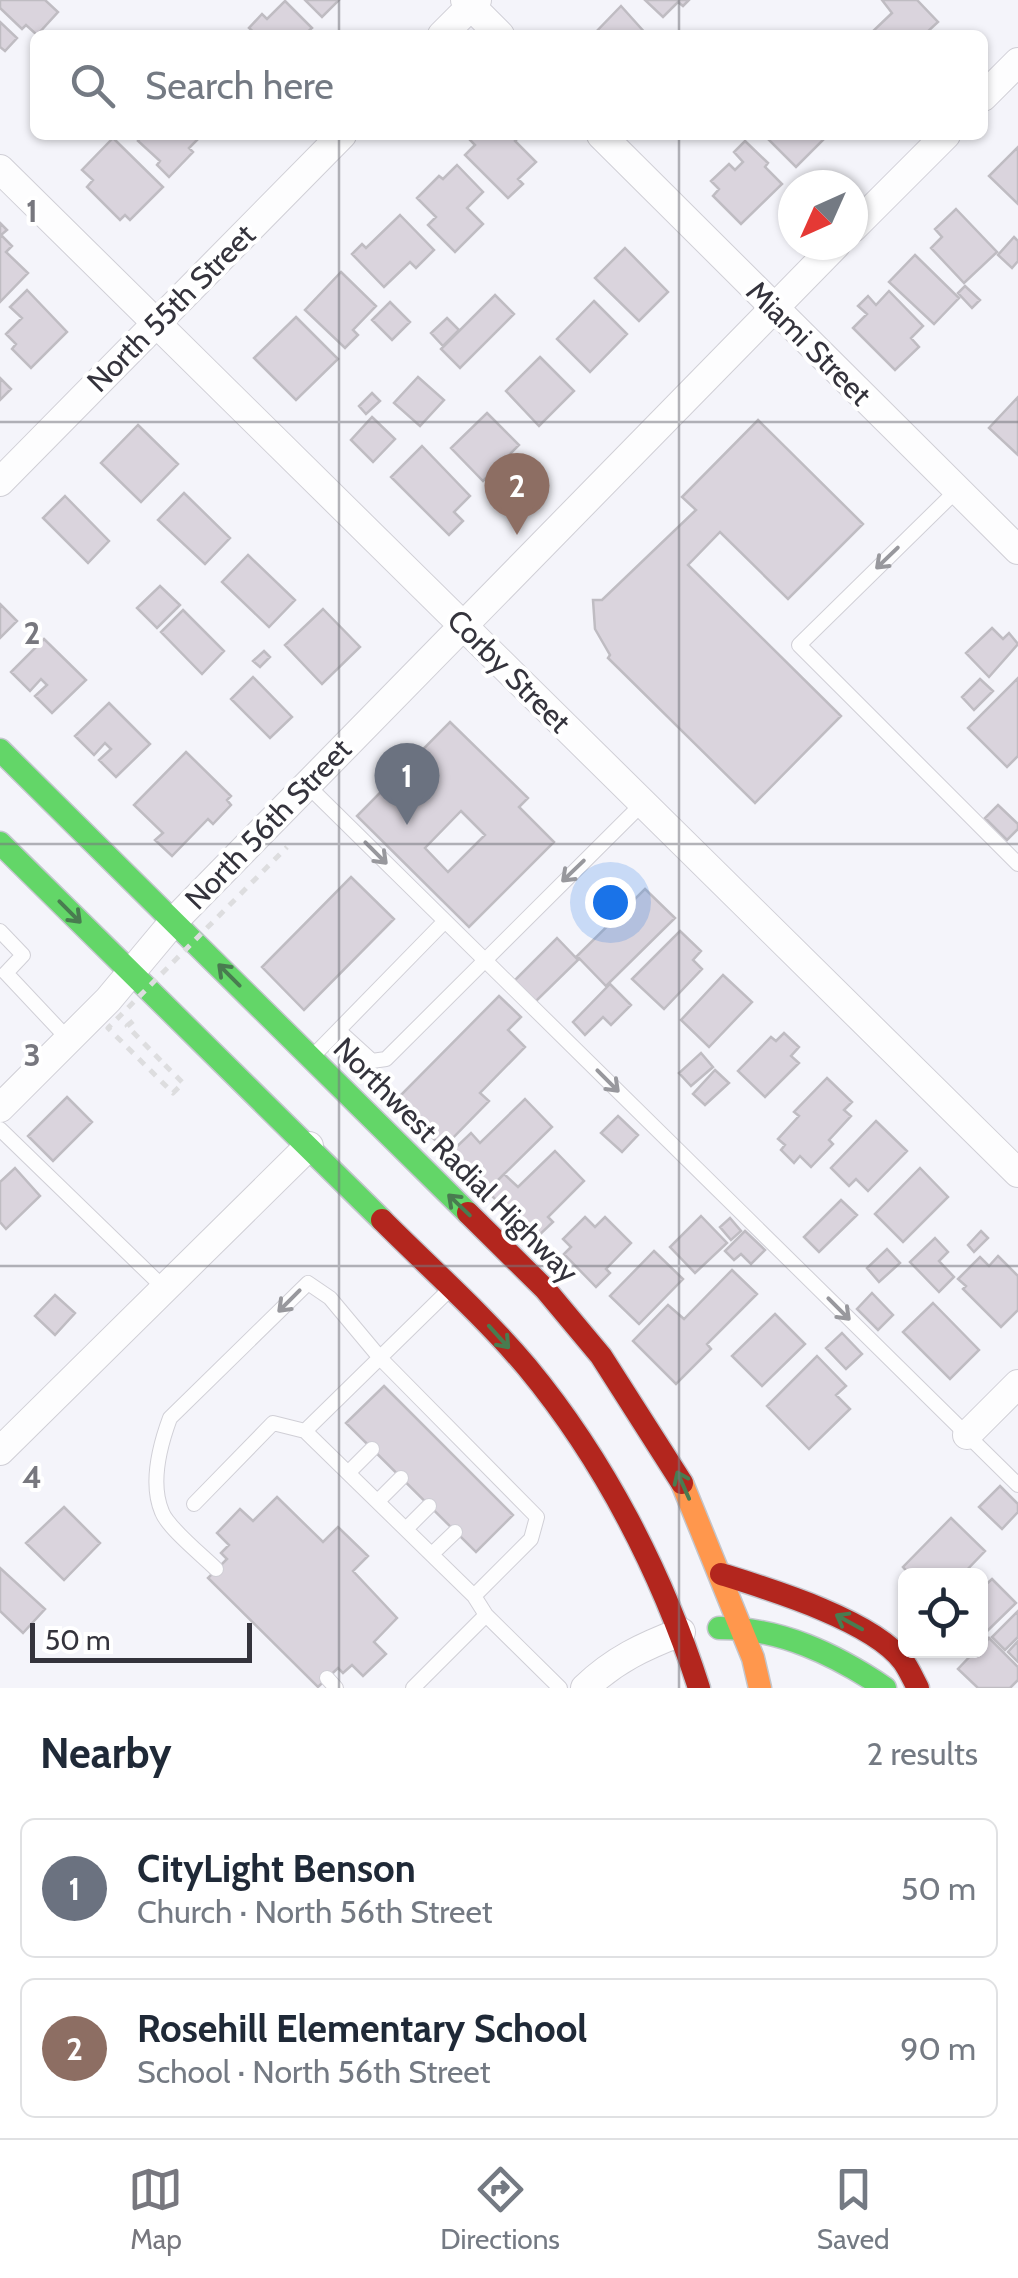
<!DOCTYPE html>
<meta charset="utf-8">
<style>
body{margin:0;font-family:Cabin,sans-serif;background:#f6f6f7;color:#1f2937}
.controls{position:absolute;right:30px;bottom:30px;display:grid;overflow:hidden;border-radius:15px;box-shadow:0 2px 8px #0004}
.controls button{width:90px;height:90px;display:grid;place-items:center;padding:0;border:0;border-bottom:2px solid #e0e1e3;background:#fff;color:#1f2937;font:50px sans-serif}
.compass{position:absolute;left:778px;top:170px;width:90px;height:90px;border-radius:50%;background:#fff;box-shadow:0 2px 8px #0004;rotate:225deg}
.scale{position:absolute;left:30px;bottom:25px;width:222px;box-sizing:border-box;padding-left:10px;border:5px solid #34333c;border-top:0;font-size:28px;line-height:35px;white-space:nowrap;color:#34333c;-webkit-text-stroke:8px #fff;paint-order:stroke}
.you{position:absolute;left:610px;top:902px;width:35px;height:35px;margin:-25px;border:8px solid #fff;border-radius:50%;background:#1a73e8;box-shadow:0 0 0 15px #1a73e833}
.badge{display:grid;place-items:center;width:65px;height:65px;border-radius:50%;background:#77777e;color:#fff;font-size:32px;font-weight:700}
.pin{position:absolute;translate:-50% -82px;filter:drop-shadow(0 2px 5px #0008)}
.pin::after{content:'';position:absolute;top:52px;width:35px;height:30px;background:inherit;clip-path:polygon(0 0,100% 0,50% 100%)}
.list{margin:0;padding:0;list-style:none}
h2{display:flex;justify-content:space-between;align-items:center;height:130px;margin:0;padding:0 40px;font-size:42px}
h2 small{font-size:32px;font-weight:400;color:#747a83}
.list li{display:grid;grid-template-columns:65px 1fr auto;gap:30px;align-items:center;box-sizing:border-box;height:140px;margin:0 20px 20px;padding:0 20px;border:2px solid #e0e1e3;border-radius:15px}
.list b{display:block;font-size:38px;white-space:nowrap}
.list p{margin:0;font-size:32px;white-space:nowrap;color:#747a83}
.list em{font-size:32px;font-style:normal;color:#747a83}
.icon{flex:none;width:55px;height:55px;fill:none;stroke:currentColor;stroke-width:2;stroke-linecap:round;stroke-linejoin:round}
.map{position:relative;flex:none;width:1018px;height:1688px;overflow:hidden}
.search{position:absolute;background:#fff;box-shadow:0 2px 8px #0004;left:30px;right:30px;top:30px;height:110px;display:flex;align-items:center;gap:25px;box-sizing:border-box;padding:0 35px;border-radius:15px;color:#747a83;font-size:38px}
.sheet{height:450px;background:#fff}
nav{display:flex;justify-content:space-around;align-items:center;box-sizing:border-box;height:140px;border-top:2px solid #e0e1e3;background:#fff;font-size:28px;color:#747a83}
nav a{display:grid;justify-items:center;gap:5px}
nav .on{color:#77777e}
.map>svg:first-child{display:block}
.building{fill:#dad4dd;stroke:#bfbcc2;stroke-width:2.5;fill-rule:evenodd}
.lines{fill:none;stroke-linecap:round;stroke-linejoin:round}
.lane-casing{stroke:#d0cfd6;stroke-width:16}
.street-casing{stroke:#d0cfd6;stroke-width:30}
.fast-casing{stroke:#c3c6cd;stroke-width:25}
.slow-casing{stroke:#c3c6cd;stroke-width:25}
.jam-casing{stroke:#c3c6cd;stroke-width:25}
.path{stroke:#dddddf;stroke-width:5;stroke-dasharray:8 8;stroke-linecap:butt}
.lane{stroke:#fdfdfe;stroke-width:14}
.street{stroke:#fdfdfe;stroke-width:28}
.fast{stroke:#63d668;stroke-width:22}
.slow{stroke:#ff974d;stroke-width:22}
.jam{stroke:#b3261e;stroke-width:22}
.path-bridge{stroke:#dddddf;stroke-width:5;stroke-dasharray:8 8;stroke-linecap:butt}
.oneway{stroke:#98989d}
.oneway2{stroke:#497c50}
.grid{fill:none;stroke:#77777e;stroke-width:2.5;stroke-opacity:0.55}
.labels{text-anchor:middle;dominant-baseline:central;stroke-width:8;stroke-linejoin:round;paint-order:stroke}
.street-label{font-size:30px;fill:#34333c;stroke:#fff}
.grid-label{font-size:32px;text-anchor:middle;font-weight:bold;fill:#77777e;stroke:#fff;stroke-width:8;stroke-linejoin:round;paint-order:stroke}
</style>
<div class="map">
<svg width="1018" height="1688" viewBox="0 0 1018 1688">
<rect width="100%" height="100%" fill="#f4f4fa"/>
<path class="building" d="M0,0H45L58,12L37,35L26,25L22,29L0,8Z
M305,0H339L322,17Z
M645,0H689L683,6L678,2L663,17Z
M917,0L938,22L924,35L871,33L892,13L882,0Z
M285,1L312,28L304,35H257L249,28L262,14L267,19Z
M621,6L647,35H593Z
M0,22L17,38L5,51L0,47Z
M143,135H202L189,148L193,152L169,177L157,165L160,161L138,141Z
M474,135H521L515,141L536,162L518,179L523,184L508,198L465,155L475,145L470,140Z
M764,135H828L796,167Z
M113,138L163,187L130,220L125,215L120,220L87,187L93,180L82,170Z
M745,141L768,163L765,167L782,184L741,224L713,196L719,189L711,181L729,164L735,170L743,162L734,152Z
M1018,147V204L989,176Z
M457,165L483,192L467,208L483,224L455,252L428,225L436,217L417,198L439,176L443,179Z
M956,209L997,252L964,283L931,248L942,237L935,229Z
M400,215L434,250L416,268L410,262L384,287L352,254L362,244L366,248Z
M0,223L7,230L1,235L12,246L6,252L28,273L0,302Z
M1014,237L1018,241V261L1012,268L998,255Z
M625,248L668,292L639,321L595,278Z
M915,255L959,298L934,324L889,282Z
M341,272L376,306L353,330L358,335L345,348L305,310Z
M965,286L980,300L972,308L958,293Z
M27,290L67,332L31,368L12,349L16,344L6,334L22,318L10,307Z
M889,291L923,326L911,338L919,347L895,370L853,328L867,314L858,306L868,296L876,305Z
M495,295L514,314L460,368L441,349Z
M594,301L627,334L590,372L557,339Z
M390,302L410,322L392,340L372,320Z
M296,317L338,359L296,400L254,358Z
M447,318L459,330L443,346L431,333Z
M540,357L574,391L539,426L506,391Z
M418,377L444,400L420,426L394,403Z
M0,378L11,389L0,400Z
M372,393L380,401L366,414L359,406Z
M1018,397V455L989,428Z
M487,413L519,445L483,481L451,448Z
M372,417L395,439L373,462L351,440Z
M758,420L863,524L788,599L720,532L688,565L841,716L755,803L608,658L610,655L595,629L593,600H602L696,510L682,497Z
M138,425L178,464L141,502L101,463Z
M422,446L470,496L454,512L463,521L449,535L391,477Z
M184,493L230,538L205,564L158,520Z
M65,496L109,541L88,563L43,518Z
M248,555L295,600L269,627L222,582Z
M160,586L180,605L157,628L137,608Z
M0,604L17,621L0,638Z
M323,609L360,647L322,684L285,645Z
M183,610L224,651L202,674L161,632Z
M992,628L1003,639L1009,633L1018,644L989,677L966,653Z
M44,639L86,680L52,713L35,696L47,685L41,679L30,691L11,672Z
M264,651L270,657L260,667L253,661Z
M253,677L292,717L270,738L231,699Z
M1018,678V756L1007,767L968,728Z
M980,679L993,691L974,710L962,697Z
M109,703L150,744L116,777L99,760L111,749L105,743L94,755L75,736Z
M450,722L528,798L519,807L554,842L469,927L357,816ZM461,811L485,835L448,872L425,848Z
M186,752L231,796L227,800L231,805L213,824L208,819L172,856L155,840L163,833L134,805Z
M998,805L1018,824V829L1007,840L985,818Z
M351,877L394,919L304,1010L262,967Z
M645,889L675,918L606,986L577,956Z
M680,931L701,951L693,960L702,969L664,1009L632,979Z
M557,938L578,960L535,1002L514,981Z
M723,975L752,1002L709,1047L681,1020Z
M610,984L631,1005L611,1025L603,1017L585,1035L573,1022Z
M499,996L521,1017L508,1030L525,1047L480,1093L489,1101L443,1148L395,1101Z
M784,1033L799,1047L791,1056L799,1063L765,1097L738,1071L771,1037L776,1041Z
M701,1053L713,1067L691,1086L679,1073Z
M715,1070L729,1083L705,1105L693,1094Z
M827,1078L852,1102L844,1110L851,1116L829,1140L833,1144L811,1167L800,1156L794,1163L781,1150L785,1145L778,1139L799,1116L794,1112Z
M67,1097L92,1122L53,1161L28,1136Z
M525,1099L552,1127L487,1191L450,1153L471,1133L480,1143Z
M618,1116L638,1135L622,1152L601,1133Z
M876,1121L907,1151L868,1191L856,1179L849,1186L831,1168Z
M555,1151L584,1181L548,1217L553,1222L535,1239L487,1191L504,1174L518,1187Z
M15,1168L40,1196L6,1229L0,1222V1182Z
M920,1168L948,1197L903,1242L875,1214Z
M841,1200L857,1215L819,1252L804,1237Z
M701,1216L727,1243L695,1273L670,1247Z
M585,1217L595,1227L605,1217L631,1243L606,1269L610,1273L596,1287L564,1254L571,1247L563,1239Z
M730,1218L741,1231L731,1240L720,1227Z
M745,1231L765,1250L751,1264L741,1254L734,1260L725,1251Z
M981,1231L988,1238L974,1252L968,1245Z
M935,1238L948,1252L939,1261L954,1277L939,1292L910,1262Z
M887,1249L900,1263L879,1282L867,1268Z
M654,1251L683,1279L639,1324L610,1296Z
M998,1256L1018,1276V1310L1001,1327L963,1289L966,1286L958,1279L980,1257L989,1266Z
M732,1270L757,1294L707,1344L711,1349L676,1384L633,1341L668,1305L684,1319Z
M872,1293L893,1315L878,1330L857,1309Z
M55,1295L75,1313L55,1335L35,1316Z
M933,1303L979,1350L950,1379L903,1332Z
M775,1314L805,1344L762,1386L732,1356Z
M842,1333L862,1354L846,1369L826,1348Z
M817,1356L846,1386L836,1395L850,1409L809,1449L767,1406Z
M384,1386L513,1515L476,1552L346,1423Z
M1000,1486L1018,1504V1512L1002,1529L979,1507Z
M277,1497L323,1542L338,1527L368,1556L353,1571L397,1618L374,1642L386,1654L363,1676L352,1665L343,1673L338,1668L318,1687L208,1578L227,1559L221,1553L229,1545L217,1533L240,1509L253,1521Z
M64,1507L100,1543L64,1580L26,1543Z
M951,1518L985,1551L961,1576H911L903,1567Z
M0,1568L45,1609L23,1633L0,1611Z
M992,1579L1016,1603L980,1638V1590Z
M1018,1611V1637L1005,1650L992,1637Z
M989,1638L1018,1667V1680L1010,1688H978L958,1669L976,1650H980Z
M1018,1641V1662L1008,1652Z"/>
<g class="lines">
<g class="lane-casing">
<path id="lane" d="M957,490L799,645L1018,864
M307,785L1018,1485
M0,931L23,955L6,973L69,1040
M339,1031L372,1061L386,1059L643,803
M316,1053L445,921
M0,1129L165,1289
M446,1293L305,1431L474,1596L486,1615L560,1688
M348,1473L372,1449
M378,1501L401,1478
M194,1504L273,1423L305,1431
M406,1529L429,1506
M432,1554L455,1532
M216,1569C203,1556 168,1528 162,1512C150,1484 160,1445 170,1418L308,1283L330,1298L381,1359L537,1517L531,1539L474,1596
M327,1678L336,1688
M413,1688L486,1615"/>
</g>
<g class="street-casing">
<path id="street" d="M465,0L500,35
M442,35L477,0
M983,97L1018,62
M601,135L1018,550
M0,169L1018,1173
M853,228L946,135
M0,482L342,135
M0,1108L108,1000L174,921L836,245
M967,1435L1018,1384
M0,1451L309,1146
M585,1688C614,1660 644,1646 681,1632"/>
</g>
<g class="fast-casing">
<path id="fast" d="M0,750L468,1213
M0,843L382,1220
M719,1628C780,1628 835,1654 885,1688"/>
</g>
<g class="slow-casing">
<path id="slow" d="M682,1483L753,1658L760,1688"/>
</g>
<g class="jam-casing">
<path id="jam" d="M468,1213L545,1289L601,1356L682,1483
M382,1220C430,1268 483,1315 527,1367C604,1460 662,1573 699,1688
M721,1574C769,1589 872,1620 903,1661C909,1669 913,1679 918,1688"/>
</g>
<path class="path" d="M133,1021L127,1026L165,1065"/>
<use href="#lane" class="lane"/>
<use href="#street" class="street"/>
<use href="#fast" class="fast"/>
<use href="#slow" class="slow"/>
<use href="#jam" class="jam"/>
<path class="path-bridge" d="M165,1065L183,1083L173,1093L108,1028L287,847"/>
</g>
<defs><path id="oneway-shaft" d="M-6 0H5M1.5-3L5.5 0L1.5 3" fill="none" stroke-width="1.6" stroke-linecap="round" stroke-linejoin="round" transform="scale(2.5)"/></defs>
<g class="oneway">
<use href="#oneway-shaft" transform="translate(887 558) rotate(136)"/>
<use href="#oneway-shaft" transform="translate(376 853) rotate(45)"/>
<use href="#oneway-shaft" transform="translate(573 871) rotate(136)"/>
<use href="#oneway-shaft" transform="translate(608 1081) rotate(45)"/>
<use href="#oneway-shaft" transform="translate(289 1301) rotate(135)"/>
<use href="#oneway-shaft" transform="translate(839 1309) rotate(45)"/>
</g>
<g class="oneway2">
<use href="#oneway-shaft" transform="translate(70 912) rotate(45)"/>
<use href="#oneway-shaft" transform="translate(229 975) rotate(-135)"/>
<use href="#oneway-shaft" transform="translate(459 1205) rotate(-136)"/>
<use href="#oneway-shaft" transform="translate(499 1337) rotate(48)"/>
<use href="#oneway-shaft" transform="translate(683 1485) rotate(-114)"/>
<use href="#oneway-shaft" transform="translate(849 1622) rotate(-151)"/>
</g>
<path class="grid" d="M339,0V35M679,0V35M339,135V1688M679,135V1688M0,422H1018M0,844H1018M0,1266H1018"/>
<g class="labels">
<g class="street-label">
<text transform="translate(171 308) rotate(-45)">North 55th Street</text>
<text transform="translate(809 343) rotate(45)">Miami Street</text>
<text transform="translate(509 671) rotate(45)">Corby Street</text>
<text transform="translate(268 824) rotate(-46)">North 56th Street</text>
<text transform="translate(456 1160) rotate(45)">Northwest Radial Highway</text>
</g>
</g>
<g class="grid-label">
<text x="32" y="222">1</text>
<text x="32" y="644">2</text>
<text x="32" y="1066">3</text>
<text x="32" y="1488">4</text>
</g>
</svg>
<div class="controls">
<button><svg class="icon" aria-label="locate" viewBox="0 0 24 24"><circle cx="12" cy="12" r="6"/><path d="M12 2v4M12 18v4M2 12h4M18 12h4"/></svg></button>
</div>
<svg class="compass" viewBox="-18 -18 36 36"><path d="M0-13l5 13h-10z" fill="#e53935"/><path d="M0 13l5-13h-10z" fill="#747a83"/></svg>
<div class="scale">50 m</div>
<div class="you"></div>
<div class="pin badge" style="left:407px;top:825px;background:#6b7280">1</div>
<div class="pin badge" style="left:517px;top:535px;background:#8d6e63">2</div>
<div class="search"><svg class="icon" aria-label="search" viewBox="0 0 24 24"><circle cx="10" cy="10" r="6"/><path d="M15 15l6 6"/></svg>Search here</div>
</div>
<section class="sheet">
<h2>Nearby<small>2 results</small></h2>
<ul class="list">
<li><span class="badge" style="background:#6b7280">1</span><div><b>CityLight Benson</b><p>Church · North 56th Street</p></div><em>50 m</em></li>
<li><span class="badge" style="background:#8d6e63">2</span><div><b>Rosehill Elementary School</b><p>School · North 56th Street</p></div><em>90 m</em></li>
</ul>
</section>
<nav>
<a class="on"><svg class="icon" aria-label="map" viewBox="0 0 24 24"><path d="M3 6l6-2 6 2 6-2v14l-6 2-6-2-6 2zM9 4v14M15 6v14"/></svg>Map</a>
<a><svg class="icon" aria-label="directions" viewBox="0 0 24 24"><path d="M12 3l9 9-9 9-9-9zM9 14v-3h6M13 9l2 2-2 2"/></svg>Directions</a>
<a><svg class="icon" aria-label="saved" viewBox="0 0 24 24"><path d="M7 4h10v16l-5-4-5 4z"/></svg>Saved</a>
</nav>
